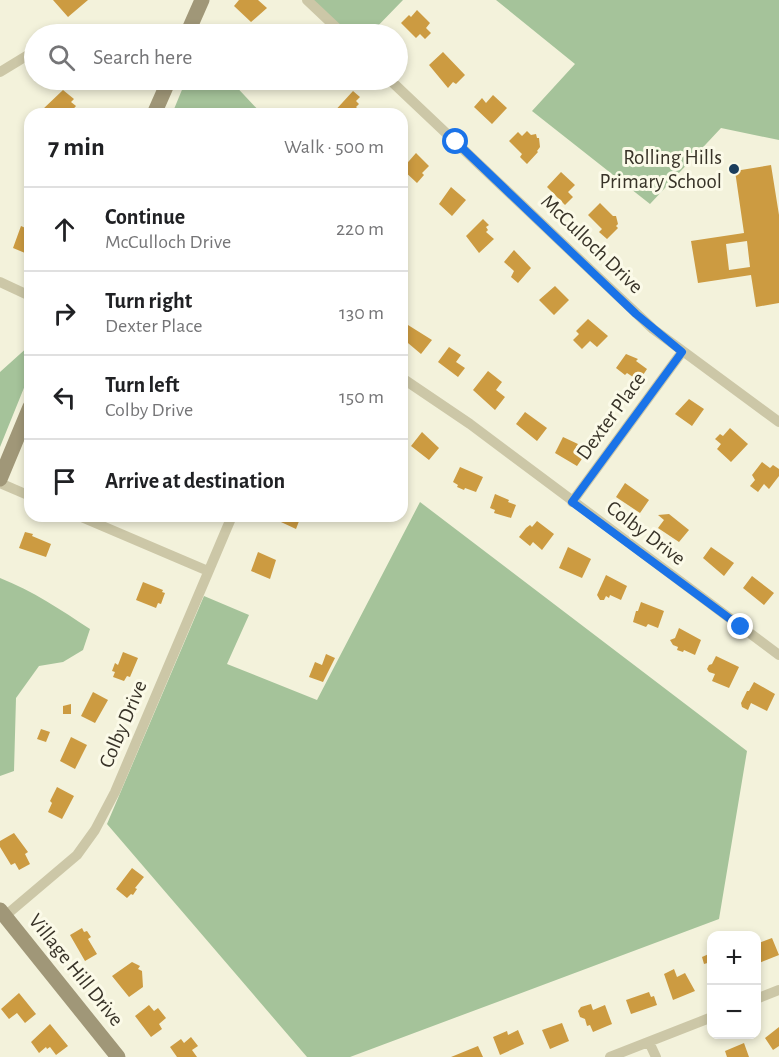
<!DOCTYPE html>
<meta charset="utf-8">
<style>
body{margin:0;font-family:"Alegreya Sans",sans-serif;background:#f2f2f2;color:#202124}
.controls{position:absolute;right:18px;bottom:18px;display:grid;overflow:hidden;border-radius:12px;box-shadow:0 3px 9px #0003}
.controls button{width:54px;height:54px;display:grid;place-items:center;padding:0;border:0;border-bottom:2px solid #e0e0e0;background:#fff;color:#202124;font:30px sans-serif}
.stop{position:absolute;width:18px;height:18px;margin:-14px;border:4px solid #1a73e8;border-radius:50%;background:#fff}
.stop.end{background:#1a73e8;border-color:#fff;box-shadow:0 2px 6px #0008}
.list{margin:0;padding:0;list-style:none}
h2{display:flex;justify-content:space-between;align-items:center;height:78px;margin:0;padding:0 24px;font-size:26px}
h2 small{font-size:20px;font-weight:400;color:#757577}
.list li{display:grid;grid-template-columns:39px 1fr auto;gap:18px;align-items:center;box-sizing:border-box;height:84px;padding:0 24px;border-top:2px solid #e0e0e0}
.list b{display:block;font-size:22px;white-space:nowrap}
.list p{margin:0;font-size:20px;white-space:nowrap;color:#757577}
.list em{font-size:20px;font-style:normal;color:#757577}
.icon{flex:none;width:33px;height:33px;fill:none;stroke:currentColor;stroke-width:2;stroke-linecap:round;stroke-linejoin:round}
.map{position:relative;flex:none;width:779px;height:1057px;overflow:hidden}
.search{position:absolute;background:#fff;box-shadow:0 3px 9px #0003;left:24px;top:24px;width:384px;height:66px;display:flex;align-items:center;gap:15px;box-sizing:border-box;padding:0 21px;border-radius:33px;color:#757577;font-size:22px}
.panel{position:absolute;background:#fff;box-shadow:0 3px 9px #0003;left:24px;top:108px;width:384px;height:414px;border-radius:18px}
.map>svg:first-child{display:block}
.green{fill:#a5c39a}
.building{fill:#cc9b41;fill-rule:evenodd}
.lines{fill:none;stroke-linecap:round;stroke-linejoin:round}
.street{stroke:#ccc7a7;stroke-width:10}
.secondary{stroke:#a09778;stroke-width:15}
.route{stroke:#1a73e8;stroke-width:8}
.poi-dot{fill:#1b3d5c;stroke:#fbfae8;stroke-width:2}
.labels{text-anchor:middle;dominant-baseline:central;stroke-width:6;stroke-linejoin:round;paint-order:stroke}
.poi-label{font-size:21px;fill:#383328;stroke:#fbfae8;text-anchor:end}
.street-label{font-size:21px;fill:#383328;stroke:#fbfae8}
</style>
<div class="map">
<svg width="779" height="1057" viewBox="0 0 779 1057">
<rect width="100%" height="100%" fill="#f3f2db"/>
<path class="green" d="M307,0H403L370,34H343Z
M496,0H779V140L721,128L650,204L532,111L575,64Z
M186,80H230L262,114H172Z
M30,345V373L0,447V372Z
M420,502L747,751L719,919L350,1057H307L107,824L204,596L249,615L227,664L317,700Z
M0,578C33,591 61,610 90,629L83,650L63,662L39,666L16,698L14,771L0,776Z"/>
<path class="building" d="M53,0H88L68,17Z
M239,0H258L267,8L251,22L234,6Z
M417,10L430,23L426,28L431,33L425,39L420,34L416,38L401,23L409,15L411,17Z
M443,52L465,75L456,84L453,82L448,88L429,65Z
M63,90L74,99L71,102L76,106L69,114L64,110L60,114H47L42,110Z
M353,91L360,97L356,101L359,104L356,107L363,114H332Z
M493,95L507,108L492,124L474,107L482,98L486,103Z
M527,131L531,135L536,134L537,138H539L540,147L537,151L538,152L527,164L520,157L522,154L509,141L518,132L522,136Z
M416,153L429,166L422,173L424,175L417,183L402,169Z
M771,165L779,215V303L756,307L751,275L698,283L691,241L744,233L735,171ZM747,241L750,267L729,270L726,244Z
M561,172L575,185L568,192L573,197L565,205L547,187Z
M451,187L466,200L452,216L439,204Z
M600,203L613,216H616L618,224L616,226L618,228L607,239L599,232L602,229L588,215Z
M483,219L489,225L486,227L488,230L486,232L494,239L479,253L466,236Z
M21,226L30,230V253L26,251L25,253L13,248Z
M514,250L531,268L518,283L511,277L514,271L504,262Z
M555,286L569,300L554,315L539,300Z
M588,319L608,336L597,347L590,341L582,349L573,340L579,334L576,331Z
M408,325L432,340L421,354L402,338V334Z
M449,347L461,355L456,362L465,368L458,377L438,362Z
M626,354L638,359L636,361L647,369L639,381L627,373L625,375L616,368Z
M488,371L502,382L496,390L505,397L495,410L473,390Z
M689,399L704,409L692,426L675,414Z
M525,412L547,428L537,441L516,424Z
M730,428L748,444L731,462L717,449L721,444L715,439L720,434L723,436Z
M422,432L439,448L429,460L411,446Z
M563,437L578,444L576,447L586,453L577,466L555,453Z
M762,462L770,468L773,465L779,469V476L769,489L764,484L758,492L750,486L755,480L752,475Z
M460,467L483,477L476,492L465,488L464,490L457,487L458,485L453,482Z
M625,483L649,500L640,513L616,497Z
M495,494L509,500L508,502L516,505L511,518L494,513L495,510L490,508Z
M669,514L689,530L679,542L658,528L664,520L658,515Z
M268,516H301L296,529Z
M537,521L554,534L542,550L533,542L530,546L519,537L526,528L530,525L532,527Z
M25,532L33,534L32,536L51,544L46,557L19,548Z
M568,547L591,559L582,578L559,568Z
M711,547L734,563L724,576L703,558Z
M258,552L276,560L270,579L251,571Z
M606,575L627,586L621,600L610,595L609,598L606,596L604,600H600L597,595Z
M752,576L774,593L764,605L743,588Z
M143,582L163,590L162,592L165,593L161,604L158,603L156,608L136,600Z
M641,602L664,611L658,628L648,624L646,627L633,622L636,611H638Z
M679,628L701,640L695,655L684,650L683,652L677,650L678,647L673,645L670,640L675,638Z
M123,652L138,658L130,677L127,676L124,681L113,677L115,672L112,671L115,663L118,665Z
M326,654L335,658L323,682L309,677L315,662L322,665Z
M716,656L739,667L729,688L712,681L715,674L709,672L707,669L709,665L712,664Z
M754,682L775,694L767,711L751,703L748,710L742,707L741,703L747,691H749Z
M93,692L108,700L95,723L81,716Z
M71,704V714H63V706Z
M41,729L50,732L46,742L37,739Z
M71,737L87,745L75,769L60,761Z
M57,787L74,796L62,819L48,812L52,803L50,801Z
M14,833L28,852L25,854L30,864L19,870L15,863L11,865L0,847V841Z
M132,868L144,877L135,888L137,889L133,895L131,894L127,898L116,889Z
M82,928L84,932L87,931L91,937L88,939L97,954L85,961L70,935Z
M772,938L779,955L759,963L756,957V944Z
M711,953V962L704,964L702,957Z
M132,962L140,966L138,969L142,971L143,987L129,997L112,976Z
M674,969L677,977L685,973L695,991L673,1000L664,974Z
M649,992L651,997L654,996L657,1005L631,1014L626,1000Z
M19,993L36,1014L25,1023L17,1013L9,1019L1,1009Z
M591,1004L593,1010L605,1005L612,1024L593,1032L590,1025L587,1026L585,1019L580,1017L578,1011L581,1007Z
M149,1005L154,1011L158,1008L166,1018L159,1024L162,1029L151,1037L135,1016Z
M562,1023L569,1041L550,1049L542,1030Z
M50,1024L68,1046L56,1055L50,1047L47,1049L46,1047L39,1053L31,1042Z
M779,1027V1046L773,1050L765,1038Z
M518,1030L524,1044L500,1055L493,1037L507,1031L508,1035Z
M191,1037L198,1046L192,1050L197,1057H177L170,1047L181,1039L184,1043Z
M744,1043L749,1057H727L725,1051Z
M478,1046L483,1057H451Z"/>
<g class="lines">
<path class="street" d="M307,0L343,34
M0,72L28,55
M390,80L653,329L779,422
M0,282L30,296
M402,378L470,424L779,655
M0,483L30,496
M572,502L682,352
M79,516L208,571
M5,916L77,855L95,830L115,792L232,516
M756,999L779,990
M649,1042L656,1057
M610,1057L712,1017"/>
<path class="secondary" d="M187,34L202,0
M154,114L169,80
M0,479L30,407
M0,910L118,1057"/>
</g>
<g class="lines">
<path class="route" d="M456,142L636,314L682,352L572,502L741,627"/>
</g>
<circle class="poi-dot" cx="734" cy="169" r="6"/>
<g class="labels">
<g class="poi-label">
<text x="722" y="157">Rolling Hills<tspan x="722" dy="24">Primary School</tspan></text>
</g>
<g class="street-label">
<text transform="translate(592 244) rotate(44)">McCulloch Drive</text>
<text transform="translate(611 416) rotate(-54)">Dexter Place</text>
<text transform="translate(646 533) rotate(37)">Colby Drive</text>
<text transform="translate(123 724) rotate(-67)">Colby Drive</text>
<text transform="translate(76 970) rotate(51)">Village Hill Drive</text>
</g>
</g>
</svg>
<div class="controls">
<button>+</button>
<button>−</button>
</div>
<div class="stop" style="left:456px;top:142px"></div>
<div class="stop end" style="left:741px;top:627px"></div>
<div class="search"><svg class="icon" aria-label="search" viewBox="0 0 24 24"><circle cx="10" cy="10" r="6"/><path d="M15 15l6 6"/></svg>Search here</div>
<section class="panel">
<h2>7 min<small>Walk · 500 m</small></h2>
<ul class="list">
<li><svg class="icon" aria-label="ahead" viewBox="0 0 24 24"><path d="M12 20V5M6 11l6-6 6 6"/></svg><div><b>Continue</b><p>McCulloch Drive</p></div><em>220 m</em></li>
<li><svg class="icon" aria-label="right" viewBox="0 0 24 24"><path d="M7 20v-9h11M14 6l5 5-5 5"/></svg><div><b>Turn right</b><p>Dexter Place</p></div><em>130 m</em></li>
<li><svg class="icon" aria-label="left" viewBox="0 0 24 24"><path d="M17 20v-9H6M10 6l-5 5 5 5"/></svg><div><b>Turn left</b><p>Colby Drive</p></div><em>150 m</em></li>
<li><svg class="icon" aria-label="arrive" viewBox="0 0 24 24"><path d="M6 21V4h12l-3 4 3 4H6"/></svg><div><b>Arrive at destination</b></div></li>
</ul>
</section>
</div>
